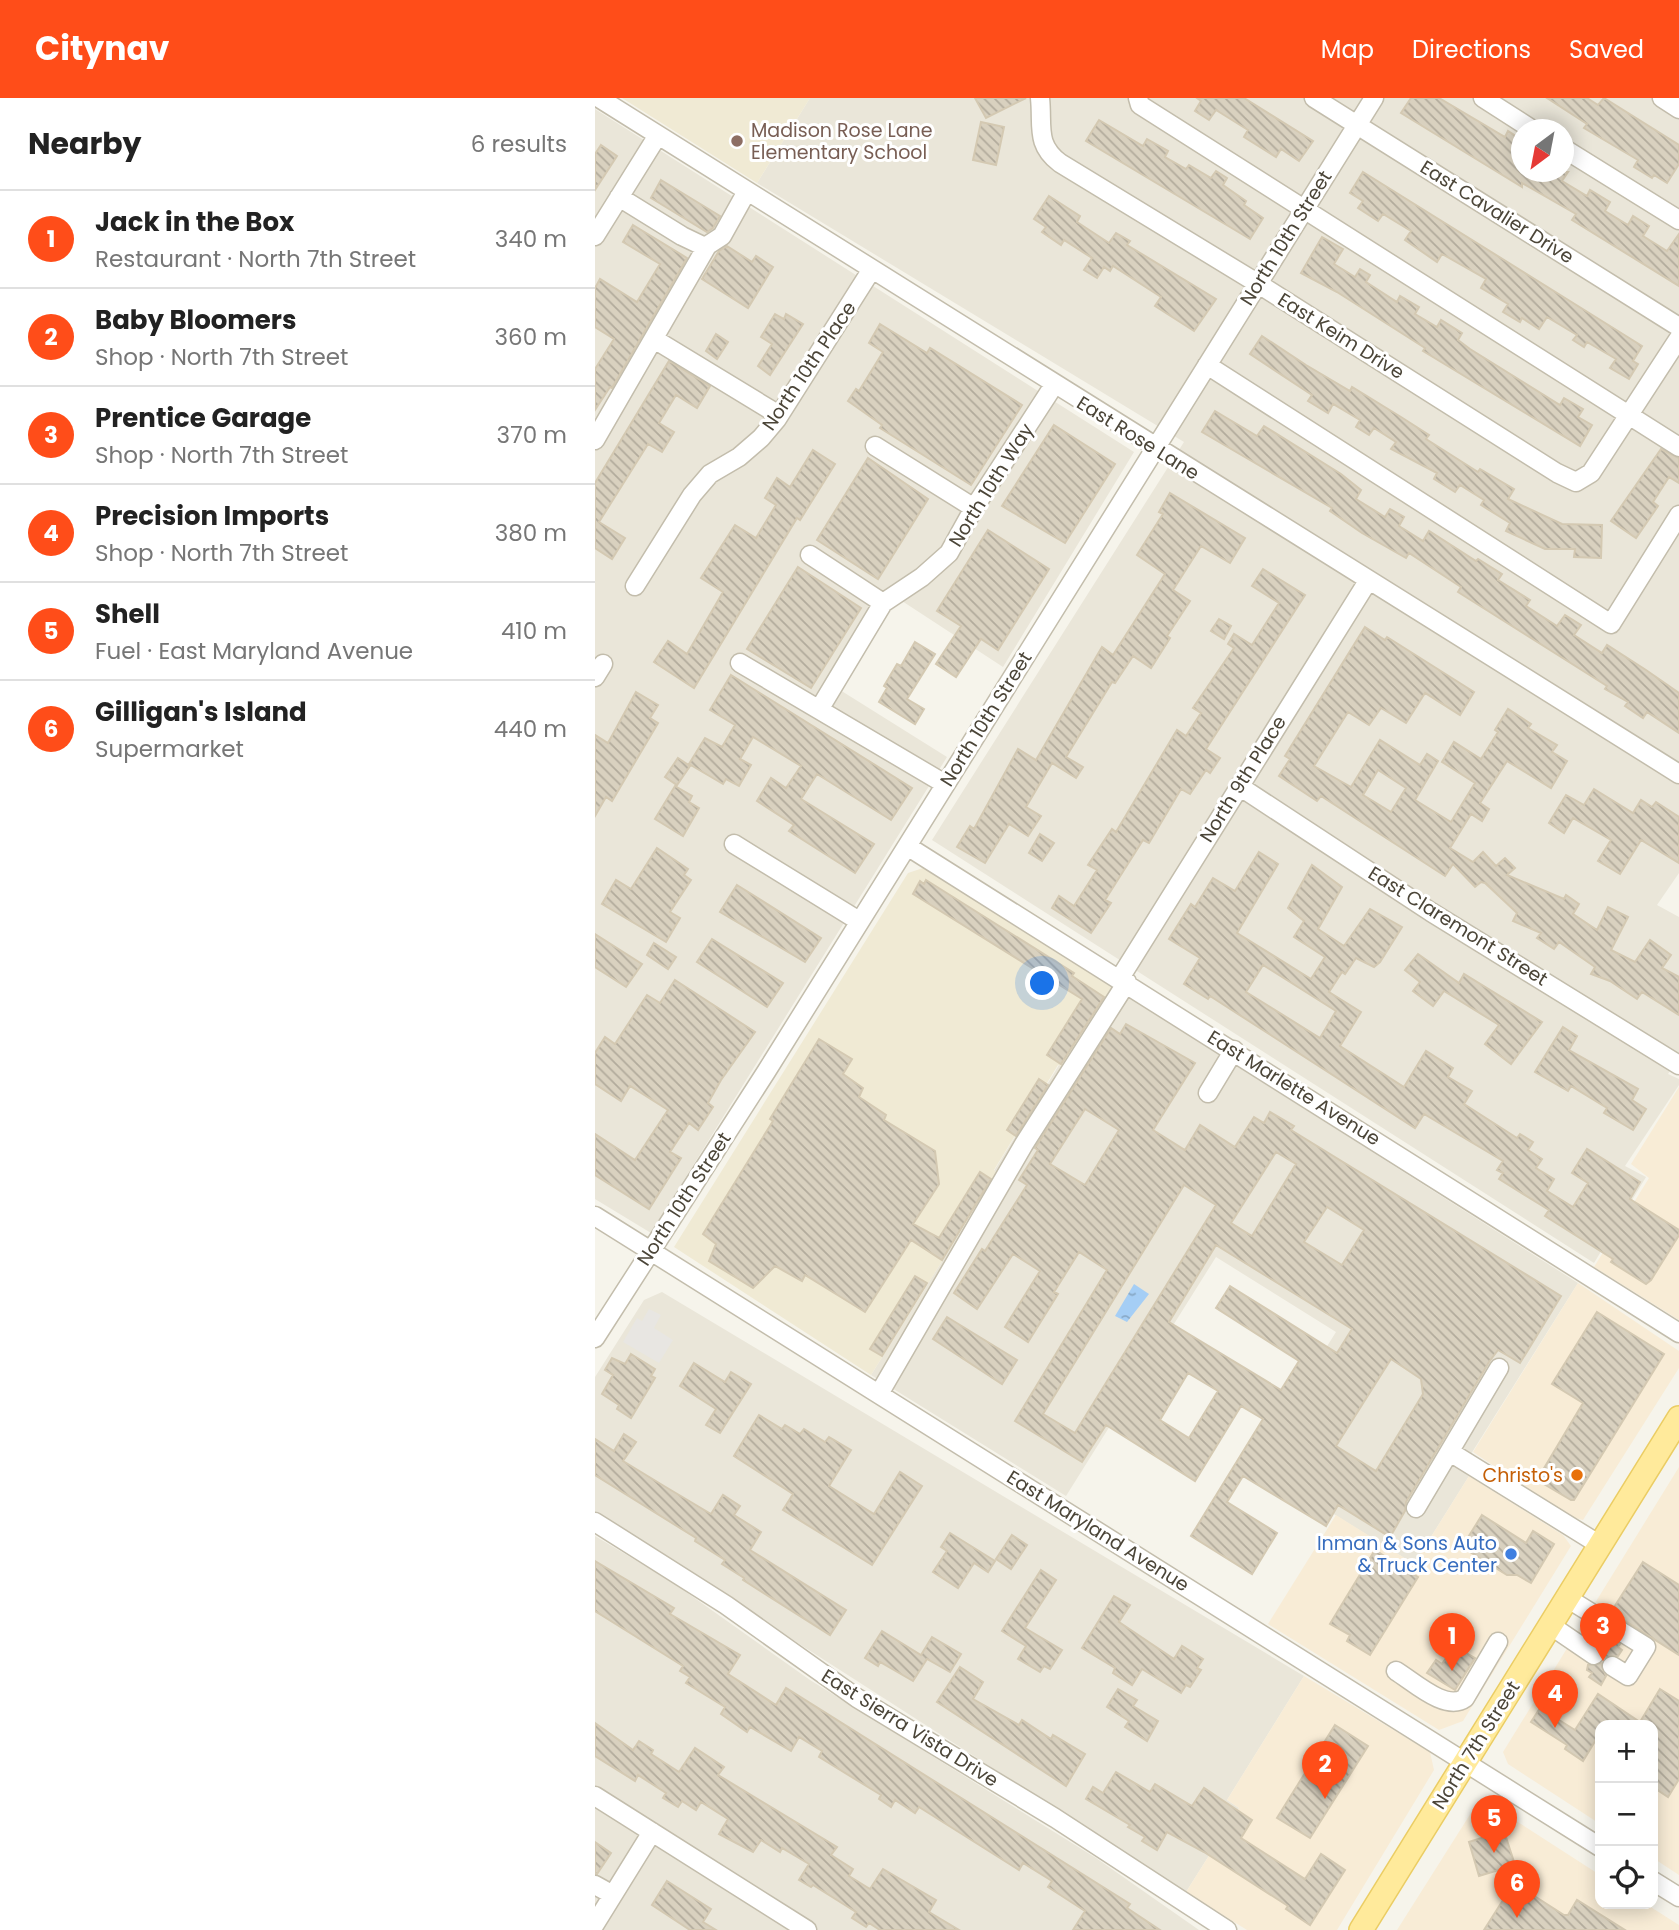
<!DOCTYPE html>
<meta charset="utf-8">
<style>
body{margin:0;font-family:Poppins,sans-serif;background:#f6f6f6;color:#222}
.controls{position:absolute;right:21px;bottom:21px;display:grid;overflow:hidden;border-radius:14px;box-shadow:0 4px 18px #0003}
.controls button{width:63px;height:63px;display:grid;place-items:center;padding:0;border:0;border-bottom:2px solid #e0e0e0;background:#fff;color:#222;font:35px sans-serif}
.compass{position:absolute;left:916px;top:21px;width:63px;height:63px;border-radius:50%;background:#fff;box-shadow:0 4px 18px #0003;rotate:212deg}
.you{position:absolute;left:448px;top:886px;width:24px;height:24px;margin:-18px;border:5px solid #fff;border-radius:50%;background:#1a73e8;box-shadow:0 0 0 10px #1a73e833}
.badge{display:grid;place-items:center;width:46px;height:46px;border-radius:50%;background:#ff4d19;color:#fff;font-size:23px;font-weight:700}
.pin{position:absolute;translate:-50% -58px;filter:drop-shadow(0 2px 4px #0008)}
.pin::after{content:'';position:absolute;top:37px;width:24px;height:21px;background:inherit;clip-path:polygon(0 0,100% 0,50% 100%)}
.list{margin:0;padding:0;list-style:none}
h2{display:flex;justify-content:space-between;align-items:center;height:91px;margin:0;padding:0 28px;font-size:30px}
h2 small{font-size:23px;font-weight:400;color:#767676}
.list li{display:grid;grid-template-columns:46px 1fr auto;gap:21px;align-items:center;box-sizing:border-box;height:98px;padding:0 28px;border-top:2px solid #e0e0e0}
.list b{display:block;font-size:26px;white-space:nowrap}
.list p{margin:0;font-size:23px;white-space:nowrap;color:#767676}
.list em{font-size:23px;font-style:normal;color:#767676}
.icon{flex:none;width:38px;height:38px;fill:none;stroke:currentColor;stroke-width:2;stroke-linecap:round;stroke-linejoin:round}
.map{position:relative;flex:none;width:1084px;height:1832px;overflow:hidden}
header{display:flex;align-items:center;gap:42px;box-sizing:border-box;height:98px;padding:0 35px;background:#ff4d19;color:#fff}
header strong{font-size:33px}
nav{display:flex;gap:38px;margin-inline-start:auto;font-size:24px}
main{display:flex}
aside{flex:1;background:#fff}
.map>svg:first-child{display:block}
.residential{fill:#eae6d9;fill-rule:evenodd}
.commercial{fill:#f8ecd6}
.education{fill:#f0ead4}
.parking{fill:#e8e6e2}
.water{fill:url(#water-ripples)}
.building{fill:url(#building-back-hatch);stroke:#d4c9b2;stroke-width:2;fill-rule:evenodd}
.lines{fill:none;stroke-linecap:round;stroke-linejoin:round}
.minor-casing{stroke:#c3bdac;stroke-width:21}
.major-casing{stroke:#ebcd64;stroke-width:26}
.minor{stroke:#fff;stroke-width:18}
.major{stroke:#ffea9b;stroke-width:23}
.education-dot{fill:#8d6e63;stroke:#fff;stroke-width:2.5}
.food-dot{fill:#e8710a;stroke:#fff;stroke-width:2.5}
.shop-dot{fill:#3f7fe0;stroke:#fff;stroke-width:2.5}
.labels{text-anchor:middle;dominant-baseline:central;stroke-width:6;stroke-linejoin:round;paint-order:stroke}
.education-label{font-size:19px;fill:#785e54;stroke:#fff;text-anchor:start}
.street-label{font-size:19px;fill:#4b4538;stroke:#fff}
.food-label{font-size:19px;fill:#c56008;stroke:#fff;text-anchor:end}
.shop-label{font-size:19px;fill:#366cbe;stroke:#fff;text-anchor:end}
</style>
<header>
<strong>Citynav</strong>
<nav><a>Map</a><a>Directions</a><a>Saved</a></nav>
</header>
<main>
<aside>
<h2>Nearby<small>6 results</small></h2>
<ul class="list">
<li><span class="badge">1</span><div><b>Jack in the Box</b><p>Restaurant · North 7th Street</p></div><em>340 m</em></li>
<li><span class="badge">2</span><div><b>Baby Bloomers</b><p>Shop · North 7th Street</p></div><em>360 m</em></li>
<li><span class="badge">3</span><div><b>Prentice Garage</b><p>Shop · North 7th Street</p></div><em>370 m</em></li>
<li><span class="badge">4</span><div><b>Precision Imports</b><p>Shop · North 7th Street</p></div><em>380 m</em></li>
<li><span class="badge">5</span><div><b>Shell</b><p>Fuel · East Maryland Avenue</p></div><em>410 m</em></li>
<li><span class="badge">6</span><div><b>Gilligan's Island</b><p>Supermarket</p></div><em>440 m</em></li>
</ul>
</aside>
<div class="map">
<svg width="1084" height="1832" viewBox="0 0 1084 1832">
<defs>
<pattern id="water-ripples" width="26" height="14" patternUnits="userSpaceOnUse" patternTransform="scale(1.75)"><rect width="26" height="14" fill="#a5cef5"/><path d="M2 4q2-2 4 0t4 0M15 11q2-2 4 0t4 0" fill="none" stroke="#88a9c7"/></pattern>
<pattern id="building-back-hatch" width="6" height="6" patternUnits="userSpaceOnUse" patternTransform="scale(1.75)"><rect width="6" height="6" fill="#d9d1bf"/><path d="M-1 5l2 2M0 0l6 6M5-1l2 2" fill="none" stroke="#b2ab9c"/></pattern>
</defs>
<rect width="100%" height="100%" fill="#f6f4eb"/>
<path class="residential" d="M215,0H1084V775L1062,807L1084,819V958L1073,976L1084,981V987L1030,1068L1051,1079L999,1165L337,742L589,344L162,85ZM926,32H968V74H926Z
M0,11L539,354L408,569L307,503L293,510L245,592L352,659L56,1135L0,1101Z
M518,889L983,1185L866,1372L874,1378L819,1466L658,1366L741,1234L621,1159L471,1398L276,1277L402,1075L399,1073L464,967L469,969Z
M67,1194L709,1578L632,1702L644,1710L591,1794L0,1415V1279L49,1202Z
M0,1438L77,1484L215,1582L501,1760L604,1832H0Z"/>
<path class="commercial" d="M1084,989V1222L999,1169L1054,1080L1036,1066Z
M983,1185L1084,1253V1270L988,1422L976,1419L878,1354Z
M1084,1369V1777L1058,1760V1627H1005V1726L913,1666L908,1654Z
M874,1378L968,1437L976,1448L868,1623L844,1632L673,1526L741,1417L819,1466Z
M709,1578L835,1654L839,1672L742,1832H652L591,1794L644,1710L632,1702Z
M892,1704L1005,1777V1806H1051L1084,1827V1832H802L881,1707Z"/>
<path class="education" d="M27,0H215L162,85Z
M328,770L518,889L469,969L463,967L399,1072L402,1075L276,1277L79,1149L313,775Z"/>
<path class="parking" d="M54,1211L66,1217L59,1230L78,1242L64,1265L28,1244L42,1220L47,1223Z"/>
<path class="water" d="M539,1186L554,1196L532,1224L520,1218Z"/>
<path class="building" d="M380,0H431L391,20Z
M602,0H649L718,43L704,63L686,51L681,59L649,39L653,32L621,12L614,22L600,13L606,3Z
M816,0H844L910,39L913,33L927,42V74H973L967,83L992,98L995,92L1015,104L1010,113L1033,127L1038,118L1054,128L1048,138L1072,153L1084,136V188L977,122L981,116L927,85V89L806,15Z
M952,0H992L1003,7L1009,0L1084,47V66L1072,85L1059,77L1057,80L1039,69L1043,62L989,30L992,26Z
M504,22L548,48L552,41L573,53L570,59L591,71L594,67L616,80L621,73L632,80L628,87L651,103L649,107L668,120L655,141L491,43Z
M386,24L409,29L401,67L378,62Z
M6,47L22,58L0,92V56Z
M768,74L1047,248L1038,263L1043,266L1034,281L1015,270L1021,261L992,244L989,249L978,242L982,237L952,219L944,231L927,220L925,224L908,214L913,206L886,190L891,181L847,156L842,164L810,142L816,133L788,116L783,123L763,110L768,103L755,95Z
M66,82L125,118L118,130L112,134L56,100Z
M454,98L485,118L482,124L514,145L521,135L535,143L532,147L621,201L599,233L560,208L566,199L518,168L515,173L509,169L502,180L489,172L497,160L469,142L466,147L447,134L451,129L439,121Z
M38,127L92,160L17,290L15,289L0,312V271L19,241L0,229V190L5,181L42,204L65,166L28,144Z
M727,139L748,151L739,166L760,179L765,171L775,177L771,184L802,204L805,198L824,209L820,216L842,229L846,222L867,235L863,242L875,251L965,307L969,300L988,311L983,319L997,327L985,348L828,253L830,250L742,194L706,175Z
M132,148L157,164L161,158L178,169L153,210L107,181L124,153Z
M180,216L189,221L191,216L208,226L175,277L163,268L177,246L166,239Z
M285,226L332,255L335,250L427,307L376,387L285,330L287,327L253,303L261,291L264,293L288,254L274,245Z
M121,236L133,244L122,261L111,253Z
M667,238L711,267L755,293L757,289L806,319L834,337L831,341L883,374L885,371L919,391L913,401L967,426L1007,427L1006,460L979,459L980,451H950L911,433L915,425L886,407L889,402L865,387L860,394L839,381L842,375L796,351L801,344L779,330L774,337L761,329L765,322L738,306L733,315L713,303L717,297L655,256Z
M74,263L115,288L102,310L81,297L64,325L79,334L67,354L53,346L4,424L30,440L17,461L0,450V385Z
M620,313L662,338L669,328L746,376L766,392L761,401L790,419L795,411L809,419L804,428L828,443L834,433L881,463L883,461L907,476L903,482L935,502L931,508L962,528L970,517L986,527L979,537L1007,555L1012,547L1051,572L1084,595V635L1052,614L1048,620L1030,608L1033,604L1010,591L1012,588L863,494L866,489L814,455L811,460L767,435L735,413L737,410L607,334Z
M459,327L520,366L470,445L407,408Z
M1066,351L1084,360V385L1074,379L1058,404L1063,408L1041,440L1016,423Z
M218,352L240,366L205,422L202,420L99,590L59,564L73,543L92,556L128,494L106,480L120,458L140,427L161,440L181,407L170,400L182,380L195,389Z
M273,360L333,401L283,481L222,442Z
M575,395L650,440L635,465L606,448L578,492L595,503L572,538L575,540L556,570L538,558L520,585L517,584L471,659L488,669L481,680L457,665L431,709L446,718L433,738L414,726L390,765L362,749L375,728L379,731L423,651L441,662L507,549L518,557L570,476L542,457L568,416L564,414Z
M393,432L454,471L403,552L386,541L361,579L341,566L366,528L342,513Z
M203,469L266,510L216,590L152,551Z
M668,471L710,497L611,651L625,660L615,675L611,672L595,696L586,691L554,745L548,742L510,802L516,805L496,835L457,810L464,798L479,808L502,772L493,767L517,731L521,734L582,632L591,638L606,615L598,610L639,550L633,546L639,536L657,547L684,505L657,488Z
M624,521L636,528L629,541L616,533Z
M770,529L790,542L792,539L879,594L865,617L830,595L811,625L786,610L774,627L753,614L719,668L756,689L785,642L825,667L832,656L843,663L820,702L856,724L880,685L847,664L859,644L886,661L903,634L900,632L913,611L936,626L933,630L962,647L957,654L972,663L956,690L912,663L885,705L894,711L887,723L876,716L855,750L878,764L888,754L901,768L910,760L920,770L912,777L969,801L971,797L984,806L978,816L1002,832L1013,809L1033,819L1016,852L1040,864L1055,842L1076,857L1067,870L1084,879V917L1047,894L1042,901L1015,883L996,876L1000,869L964,844L959,851L942,840L946,835L918,823L922,815L890,785L886,784L880,789L858,766L850,778L726,698L722,703L684,678L695,661L690,658ZM783,672L811,690L796,714L768,697Z
M320,544L340,556L312,601L329,611L320,626L284,604L292,590L289,588L302,566L306,568Z
M136,577L317,690L296,722L222,676L206,701L279,746L260,775L194,733L199,727L162,703L176,680L191,690L206,668L158,639L145,661L156,667L144,688L131,681L128,686L94,666L110,640L127,649L140,627L115,612Z
M41,594L63,607L55,620L63,625L17,703L11,699L0,718V637L13,645Z
M83,660L95,668L82,687L70,679Z
M80,688L97,698L94,704L104,710L88,738L60,721Z
M999,691L1038,715L1046,702L1057,709L1061,704L1084,719V765L1046,742L1025,776L1003,763L1016,742L978,720L969,735L954,725L971,697L989,707Z
M445,736L459,745L447,763L434,755Z
M62,750L93,771L89,777L96,782L75,814L85,820L71,844L7,806L21,782L36,791Z
M664,754L683,766L642,835L716,881L730,859L699,839L709,823L693,810L717,767L747,789L723,831L749,848L775,811L807,829L785,864L779,869L761,860L750,876L747,874L734,894L766,914L745,948L809,989L831,953L858,970L853,979L877,993L869,1006L922,1040L925,1036L938,1044L933,1052L947,1061L941,1070L959,1081L952,1093L978,1109L993,1085L977,1075L992,1051L1045,1084L1035,1101L1084,1132V1137L1056,1182L1051,1186L1016,1164L1018,1161L950,1118L954,1112L904,1081L908,1075L902,1072L908,1063L829,1016L820,1030L615,898L613,901L589,886L605,860L574,841L596,806L600,809L618,780L640,793ZM668,867L741,913L725,940L651,894Z
M331,782L479,875L477,878L509,899L466,966L452,957L487,901L318,796L325,783L329,786Z
M142,787L226,840L210,864L125,814Z
M0,836L47,866L31,889L0,869Z
M117,841L188,885L172,909L102,864Z
M59,845L81,859L73,871L52,857Z
M823,856L864,885L869,876L947,924L916,966L890,946L904,927L849,893L838,908L818,893L825,884L810,872Z
M80,882L160,934L126,982L113,1005L118,1009L103,1032L94,1025L75,1054L86,1060L54,1111L0,1077V1036L40,1062L73,1012L35,988L26,1003L0,986V955L10,939L20,946L52,897L65,905Z
M531,926L600,965L558,1032L590,1052L605,1027L640,1049L659,1019L669,1025L675,1014L699,1028L696,1032L966,1198L925,1265L903,1252L894,1264L811,1404L810,1413L795,1439L743,1407L731,1428L648,1378L632,1404L682,1435L657,1476L596,1438L668,1321L646,1308L600,1383L511,1327L487,1364L420,1323L512,1172L484,1154L459,1194L463,1196L433,1244L410,1229L445,1173L418,1156L382,1211L359,1195L387,1151L390,1153L432,1087L424,1082L443,1052L440,1050L516,930L525,936ZM490,1011L524,1032L490,1087L455,1066ZM681,1054L701,1066L657,1138L636,1125ZM589,1087L621,1107L480,1335L448,1316ZM732,1109L769,1132L747,1167L709,1144ZM621,1147L757,1231L742,1255L635,1188L621,1210L704,1263L686,1292L574,1224ZM796,1261L826,1281L828,1296L781,1373L741,1348ZM593,1275L623,1293L594,1340L565,1322Z
M968,929L982,938L974,952L1043,991L1037,1002L1051,1011L1038,1032L1009,1015L1012,1010L976,988L973,993L940,974Z
M224,941L257,961L248,976L268,990L264,999L291,1017L289,1022L340,1053L344,1086L318,1126L344,1140L385,1074L396,1081L347,1162L316,1142L270,1214L210,1177L207,1183L180,1168L158,1190L114,1163L121,1146L108,1136L178,1023L175,1021Z
M444,981L453,987L421,1038L412,1032Z
M320,1178L332,1185L287,1258L275,1251Z
M1002,1214L1069,1256L979,1402H976L942,1382L988,1305L957,1286Z
M352,1219L422,1262L407,1286L338,1241Z
M36,1256L60,1271L56,1278L60,1280L36,1320L22,1311L24,1307L7,1296L18,1277L10,1272L17,1260L30,1266Z
M99,1265L130,1284L136,1274L156,1286L125,1335L111,1327L121,1311L85,1288Z
M164,1317L187,1331L190,1327L205,1336L209,1331L230,1344L234,1339L256,1352L234,1388L279,1416L305,1374L327,1388L277,1467L188,1412L198,1396L139,1358Z
M29,1336L41,1344L28,1363L69,1388L116,1416L128,1397L145,1408L139,1417L166,1434L155,1452L251,1512L235,1537L148,1482L149,1480L127,1466L130,1462L100,1443L101,1440L0,1377V1341L19,1353Z
M887,1417L931,1445L938,1433L959,1446L936,1485L922,1477H912L867,1449Z
M355,1435L400,1463L393,1474L379,1465L363,1490L338,1474L352,1453L346,1449Z
M417,1437L432,1447L416,1471L401,1461Z
M780,1452L823,1479L775,1557L752,1543L755,1537L735,1526Z
M0,1463L79,1510L75,1516L145,1557L133,1576L181,1607L191,1590L535,1806L532,1810L565,1832H478L490,1813L453,1789L457,1783L428,1765L424,1772L324,1709L320,1715L300,1702L296,1709L284,1701L286,1697L224,1659L227,1653L204,1639L196,1653L155,1629L152,1634L126,1616L130,1609L91,1585L95,1579L85,1573L88,1568L0,1513Z
M1048,1464L1084,1487V1557L1016,1514Z
M446,1472L461,1482L430,1530L467,1552L455,1571L449,1568L445,1574L423,1561L431,1548L407,1533Z
M519,1498L535,1507L524,1524L579,1561L587,1548L608,1561L602,1570L606,1572L595,1589L591,1587L586,1595L547,1571L537,1587L518,1575L520,1570L487,1550Z
M287,1533L326,1557L337,1539L366,1556L355,1574L332,1561L318,1583L285,1564L283,1568L270,1560Z
M1011,1538L1025,1546L1023,1549L1027,1552L1023,1558L1010,1560L1005,1547Z
M859,1548L880,1560L860,1592L832,1575L841,1562L847,1566Z
M1006,1565L1011,1578L1006,1587L994,1579L997,1575L992,1572L993,1567Z
M365,1569L388,1584L378,1601L424,1627L427,1622L456,1641L458,1637L490,1656L471,1688L342,1604Z
M523,1591L542,1602L538,1608L563,1623L552,1643L530,1629L534,1623L512,1609Z
M1065,1591L1084,1603V1681L1073,1699L1058,1689V1627H1005V1635L988,1663L970,1651L972,1647L936,1624L945,1610L980,1632L1003,1596L1045,1624Z
M0,1625L38,1652L44,1643L58,1652L56,1656L84,1674L100,1650L129,1669L123,1677L242,1749L236,1757L258,1771L254,1778L275,1791L288,1771L341,1802L334,1814L364,1832H285L274,1825L271,1829L257,1820L261,1814L218,1787L216,1789L204,1782L214,1766L187,1750L185,1754L166,1742L158,1754L124,1736L133,1721L106,1704L101,1712L87,1703L83,1709L68,1700L71,1695L43,1677L40,1683L0,1658Z
M740,1627L773,1648L715,1740L682,1720Z
M521,1674L555,1694L560,1686L597,1708L609,1690L657,1722L646,1740L710,1781L726,1756L750,1772L715,1827L691,1811L693,1808L609,1754L572,1734L562,1752L547,1743L550,1739L533,1729L535,1727L491,1701L498,1689L508,1695Z
M909,1733L920,1767L884,1778L874,1744Z
M0,1744L16,1755L2,1776H0Z
M72,1783L116,1811L108,1824L121,1832H95L57,1807Z
M919,1785L969,1817H973L982,1802L1030,1832H889Z"/>
<g class="lines">
<g class="minor-casing">
<path id="minor" d="M4,0L1084,676
M445,0C448,28 440,46 465,65L662,185L962,375L981,384L996,375L1084,240
M543,0L545,7L1084,349
M719,0L1084,229
M888,0L938,32
M1067,0L1084,11
M968,50L1084,122
M24,99L87,138L110,149L127,138L152,93
M0,138L63,37
M59,241L184,317
M612,267L1016,526L1084,417
M0,342L112,148
M280,348L379,410
M215,457L288,505
M40,488L97,397L115,376L144,359L166,340L182,321L277,171
M145,565L350,686
M0,579L8,566
M225,610L288,505L327,479L354,455L379,410L459,287
M644,688L836,814L1084,967
M139,746L264,823
M312,748L1084,1235
M525,880L773,483
M613,995L639,952
M0,1118L1005,1749
M0,1240L171,974L779,0
M284,1296L429,1046L532,884
M855,1354L1005,1447
M821,1410L904,1270
M0,1424L131,1507L262,1600L460,1720L632,1832
M972,1500L1051,1549L1033,1578L1017,1568
M955,1527L999,1557
M990,1551L1007,1522
M801,1573C819,1584 851,1614 870,1600L903,1544
M0,1698L212,1832
M1058,1783L1084,1799
M0,1787L18,1797
M0,1826L57,1734"/>
</g>
<g class="major-casing">
<path id="major" d="M766,1832L1084,1320"/>
</g>
<use href="#minor" class="minor"/>
<use href="#major" class="major"/>
</g>
<circle class="education-dot" cx="142" cy="43" r="7"/>
<circle class="food-dot" cx="982" cy="1377" r="7"/>
<circle class="shop-dot" cx="916" cy="1456" r="7"/>
<g class="labels">
<g class="education-label">
<text x="156" y="32">Madison Rose Lane<tspan x="156" dy="22">Elementary School</tspan></text>
</g>
<g class="street-label">
<text transform="translate(902 114) rotate(32)">East Cavalier Drive</text>
<text transform="translate(691 140) rotate(-58)">North 10th Street</text>
<text transform="translate(746 238) rotate(32)">East Keim Drive</text>
<text transform="translate(214 268) rotate(-56)">North 10th Place</text>
<text transform="translate(543 340) rotate(32)">East Rose Lane</text>
<text transform="translate(396 387) rotate(-58)">North 10th Way</text>
<text transform="translate(391 621) rotate(-58)">North 10th Street</text>
<text transform="translate(648 681) rotate(-58)">North 9th Place</text>
<text transform="translate(863 828) rotate(32)">East Claremont Street</text>
<text transform="translate(699 990) rotate(32)">East Marlette Avenue</text>
<text transform="translate(89 1101) rotate(-57)">North 10th Street</text>
<text transform="translate(503 1433) rotate(32)">East Maryland Avenue</text>
<text transform="translate(315 1630) rotate(32)">East Sierra Vista Drive</text>
<text transform="translate(881 1647) rotate(-58)">North 7th Street</text>
</g>
<g class="food-label">
<text x="968" y="1377">Christo's</text>
</g>
<g class="shop-label">
<text x="902" y="1445">Inman &amp; Sons Auto<tspan x="902" dy="22">&amp; Truck Center</tspan></text>
</g>
</g>
</svg>
<div class="controls">
<button>+</button>
<button>−</button>
<button><svg class="icon" aria-label="locate" viewBox="0 0 24 24"><circle cx="12" cy="12" r="6"/><path d="M12 2v4M12 18v4M2 12h4M18 12h4"/></svg></button>
</div>
<svg class="compass" viewBox="-18 -18 36 36"><path d="M0-13l5 13h-10z" fill="#e53935"/><path d="M0 13l5-13h-10z" fill="#767676"/></svg>
<div class="you"></div>
<div class="pin badge" style="left:857px;top:1573px">1</div>
<div class="pin badge" style="left:730px;top:1701px">2</div>
<div class="pin badge" style="left:1008px;top:1563px">3</div>
<div class="pin badge" style="left:960px;top:1630px">4</div>
<div class="pin badge" style="left:899px;top:1755px">5</div>
<div class="pin badge" style="left:922px;top:1820px">6</div>
</div>
</main>
